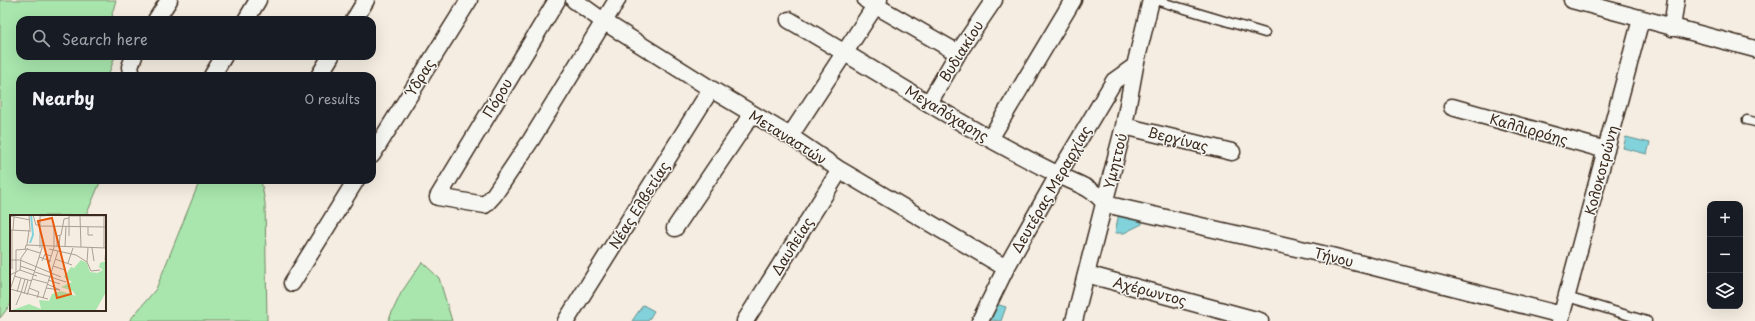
<!DOCTYPE html>
<meta charset="utf-8">
<style>
body{margin:0;font-family:"Playpen Sans",sans-serif;background:#242831;color:#f1f3f6}
.controls{position:absolute;right:12px;bottom:12px;display:grid;overflow:hidden;border-radius:8px;box-shadow:0 4px 16px #0002}
.controls button{width:36px;height:36px;display:grid;place-items:center;padding:0;border:0;border-bottom:1px solid #363941;background:#171b24;color:#f1f3f6;font:20px sans-serif}
.list{margin:0;padding:0;list-style:none}
h2{display:flex;justify-content:space-between;align-items:center;height:52px;margin:0;padding:0 16px;font-size:17px}
h2 small{font-size:13px;font-weight:400;color:#9ea1a6}
.icon{flex:none;width:22px;height:22px;fill:none;stroke:currentColor;stroke-width:2;stroke-linecap:round;stroke-linejoin:round}
.map{position:relative;flex:none;width:1755px;height:321px;overflow:hidden}
.search{position:absolute;background:#171b24;box-shadow:0 4px 16px #0002;left:16px;top:16px;width:360px;height:44px;display:flex;align-items:center;gap:10px;box-sizing:border-box;padding:0 14px;border-radius:12px;color:#9ea1a6;font-size:15px}
.panel{position:absolute;background:#171b24;box-shadow:0 4px 16px #0002;left:16px;top:72px;width:360px;height:112px;border-radius:12px}
.map>svg:first-child{display:block}
.green{fill:#a8e6ad;stroke:#728866}
.water{fill:#81d2da;stroke:#658f8f}
.lines{fill:none;stroke-linecap:round;stroke-linejoin:round}
.service-casing{stroke:#3b2a1e;stroke-width:11}
.minor-casing{stroke:#3b2a1e;stroke-width:19}
.service{stroke:#f6f6f2;stroke-width:8}
.minor{stroke:#f6f6f2;stroke-width:16}
.labels{text-anchor:middle;dominant-baseline:central;stroke-width:3;stroke-linejoin:round;paint-order:stroke}
.street-label{font-size:14px;fill:#3b2a1e;stroke:#f6f6f2}
.inset-river{fill:none;stroke:#81d2da;stroke-width:2}
.inset-road{fill:none;stroke:#ab9f93;stroke-width:1}
.view{fill:#e8590c;fill-opacity:0.15;stroke:#e8590c;stroke-width:2}
.inset-edge{fill:none;stroke:#3b2a1e;stroke-width:2}
</style>
<div class="map">
<svg width="1755" height="321" viewBox="0 0 1755 321">
<rect width="100%" height="100%" fill="#f5ede1"/>
<filter id="ink" filterUnits="userSpaceOnUse"><feTurbulence type="fractalNoise" baseFrequency=".025" numOctaves="2"/><feDisplacementMap in="SourceGraphic" scale="8" xChannelSelector="R" yChannelSelector="G"/><feConvolveMatrix kernelMatrix="1 2 1 2 8 2 1 2 1" color-interpolation-filters="sRGB"/></filter>
<g filter="url(#ink)">
<path class="green" d="M0,0H116L112,14L114,20H20V56H115L108,76H20V180H101L88,211L84,216H11V304L0,318Z
M200,180H261L265,203L267,321H129L156,289Z
M422,262L439,278L452,321H388L401,293Z"/>
<path class="water" d="M1626,137L1650,143L1647,154L1623,148Z
M1119,213L1143,219L1142,224L1124,233H1115Z
M996,304L1006,307L1001,321L990,320Z
M643,305L654,311L648,321H632Z"/>
<g class="lines">
<g class="service-casing">
<path id="service" d="M1155,0L1265,33
M1747,120L1755,122
M1567,297L1647,321"/>
</g>
<g class="minor-casing">
<path id="minor" d="M557,0L438,197L485,205L494,195L531,140L617,0
M574,0L603,21L711,89L790,136L840,170L1006,268
M866,0L958,53
M1572,0L1755,49
M156,20L169,0
M246,20L258,0
M354,20L366,0
M789,20C857,59 922,101 990,139C1012,151 1034,163 1057,174C1074,183 1093,187 1105,204L1331,256L1562,315
M1672,28L1676,0
M132,76L130,67L134,56
M212,76L224,56
M319,76L331,56
M929,103L958,53L994,0
M1452,107L1606,150
M1124,126L1232,152
M790,136L879,0
M990,139L1073,0
M372,155L469,0
M675,228L752,114
M1086,274L1260,321
M292,283L356,180
M566,321L711,89
M745,321L840,170
M980,321L1006,268L1058,175L1114,81L1135,66
M1074,321L1124,126L1135,66L1151,0
M1560,321L1641,19"/>
</g>
<use href="#service" class="service"/>
<use href="#minor" class="minor"/>
</g>
</g>
<g class="labels">
<g class="street-label">
<text transform="translate(961 51) rotate(-58)">Βυδιακίου</text>
<text transform="translate(420 77) rotate(-58)">Ύδρας</text>
<text transform="translate(497 98) rotate(-59)">Πόρου</text>
<text transform="translate(947 113) rotate(31)">Μεγαλόχαρης</text>
<text transform="translate(1529 129) rotate(16)">Καλλιρρόης</text>
<text transform="translate(788 137) rotate(32)">Μεταναστών</text>
<text transform="translate(1178 139) rotate(14)">Βεργίνας</text>
<text transform="translate(1115 161) rotate(-76)">Υμηττού</text>
<text transform="translate(1601 170) rotate(-75)">Κολοκοτρώνη</text>
<text transform="translate(1051 189) rotate(-60)">Δευτέρας Μεραρχίας</text>
<text transform="translate(639 205) rotate(-58)">Νέας Ελβετίας</text>
<text transform="translate(792 246) rotate(-58)">Δαυλείας</text>
<text transform="translate(1334 257) rotate(14)">Τήνου</text>
<text transform="translate(1150 291) rotate(15)">Αχέρωντος</text>
</g>
</g>
<g transform="translate(10 215)">
<rect width="96" height="96" fill="#f5ede1"/>
<path d="M71,45L77,48L80,57L87,58L93,55L89,52L90,48L96,46V77L86,95L0,96L19,89L31,94L29,85L39,86L42,79L51,76L66,81L63,76L51,72L62,67L54,62L61,52L64,53Z" fill="#a8e6ad"/>
<path class="inset-river" d="M20,28L23,20L21,0"/>
<path class="inset-road" d="M19,0L20,15M23,0L26,10H30M0,1L20,5M30,1L44,0M70,1L71,32M30,11L96,12M78,12V20H83M0,15L21,16M3,15L4,2M59,21V1H96M17,30L19,15M47,32V21L51,20L54,4L59,3M55,32L56,11M30,33V0M49,33L50,20M82,33L84,46M94,33V1M39,34L66,40L77,47L81,56L90,55M6,35L17,34L30,38M15,35L16,30L96,33M29,42L41,46M45,44L62,50M0,45H10L51,62M95,45L96,33M32,46L35,39L41,41M77,47L78,33M39,48L44,32V11M58,48L63,33M10,51L25,56M43,51L55,55M2,54V15M10,55L27,61M25,57L56,67M0,60L10,55L11,43L18,33M4,61L22,66M22,64L37,68M38,65L50,69M37,69L50,75M19,73L29,77L27,83M36,73L50,75M0,74L38,84M0,75L6,57V35M7,77L11,63M11,78L15,64M14,79L18,65M17,80L32,33V25M33,83L48,36M6,90L11,78"/>
<path class="view" d="M42,3L61,79L47,83L28,6Z"/>
<rect width="96" height="96" class="inset-edge"/>
</g>
</svg>
<div class="controls">
<button>+</button>
<button>−</button>
<button><svg class="icon" aria-label="layers" viewBox="0 0 24 24"><path d="M12 4l9 5-9 5-9-5zM3 14l9 5 9-5"/></svg></button>
</div>
<div class="search"><svg class="icon" aria-label="search" viewBox="0 0 24 24"><circle cx="10" cy="10" r="6"/><path d="M15 15l6 6"/></svg>Search here</div>
<section class="panel">
<h2>Nearby<small>0 results</small></h2>
<ul class="list">
</ul>
</section>
</div>
